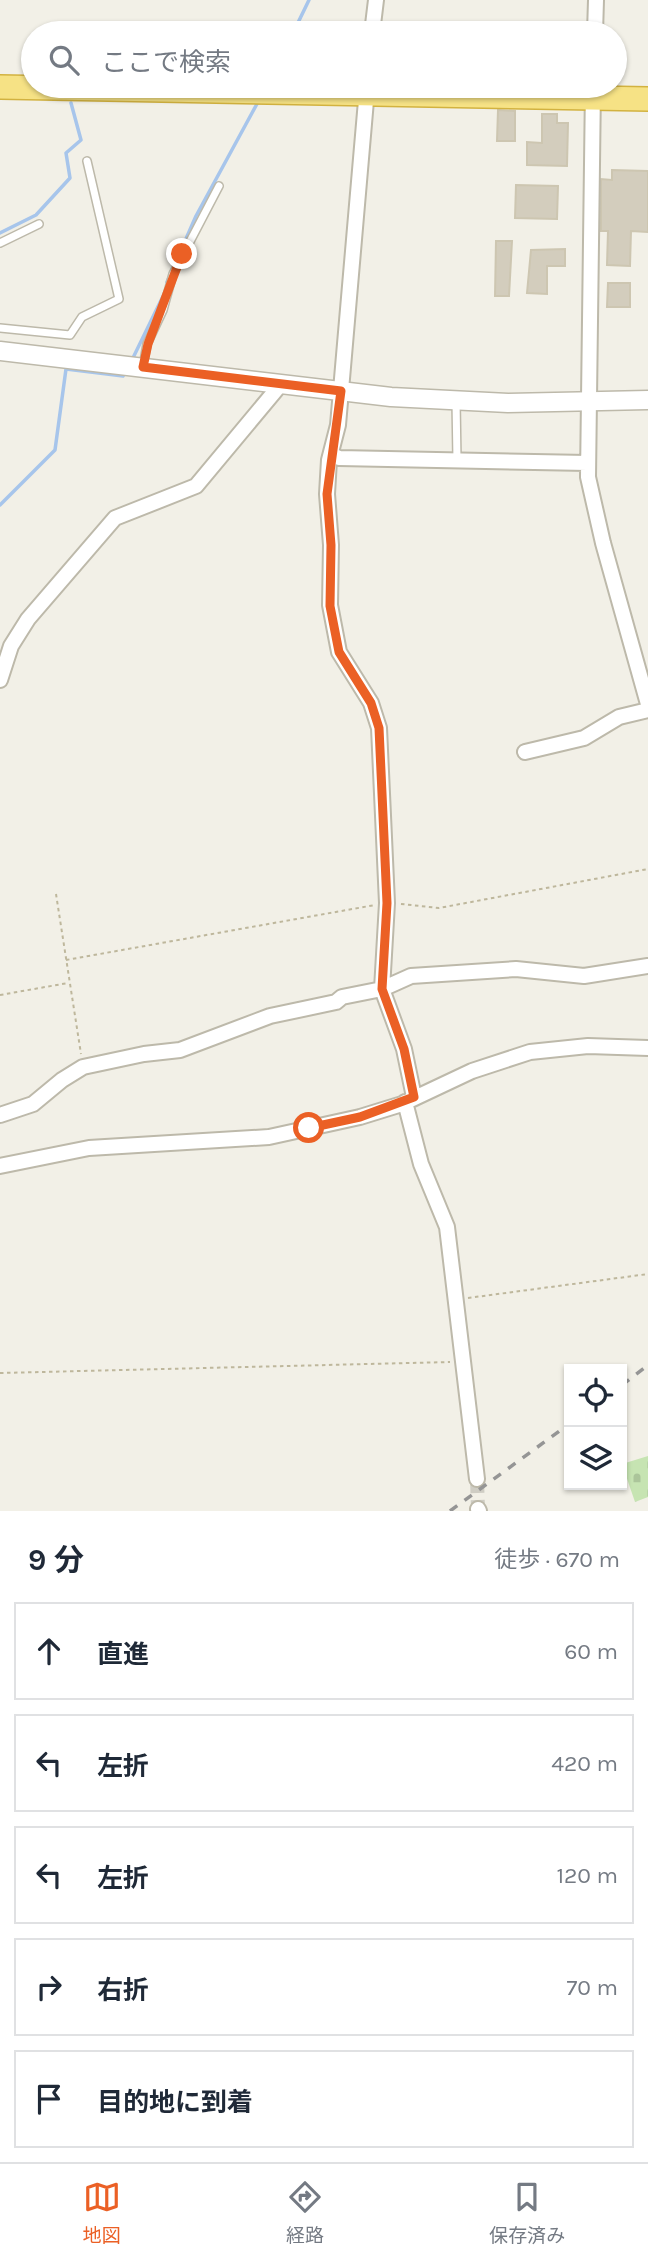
<!DOCTYPE html>
<html lang="ja">
<meta charset="utf-8">
<style>
body{margin:0;font-family:Karla,"Noto Sans JP",sans-serif;background:#f2f2f3;color:#1f2937}
.controls{position:absolute;right:21px;bottom:21px;display:grid;overflow:hidden;border-radius:0px;box-shadow:0 2px 5px #0004}
.controls button{width:63px;height:63px;display:grid;place-items:center;padding:0;border:0;border-bottom:2px solid #e0e1e3;background:#fff;color:#1f2937;font:35px sans-serif}
.stop{position:absolute;width:21px;height:21px;margin:-16px;border:5px solid #eb6025;border-radius:50%;background:#fff}
.stop.end{background:#eb6025;border-color:#fff;box-shadow:0 2px 7px #0008}
.list{margin:0;padding:0;list-style:none}
h2{display:flex;justify-content:space-between;align-items:center;height:91px;margin:0;padding:0 28px;font-size:30px}
h2 small{font-size:23px;font-weight:400;color:#747a83}
.list li{display:grid;grid-template-columns:46px 1fr auto;gap:21px;align-items:center;box-sizing:border-box;height:98px;margin:0 14px 14px;padding:0 14px;border:2px solid #e0e1e3;border-radius:0px}
.list b{display:block;font-size:26px;white-space:nowrap}
.list em{font-size:23px;font-style:normal;color:#747a83}
.icon{flex:none;width:38px;height:38px;fill:none;stroke:currentColor;stroke-width:2;stroke-linecap:round;stroke-linejoin:round}
.map{position:relative;flex:none;width:648px;height:1511px;overflow:hidden}
.search{position:absolute;background:#fff;box-shadow:0 2px 5px #0004;left:21px;right:21px;top:21px;height:77px;display:flex;align-items:center;gap:18px;box-sizing:border-box;padding:0 24px;border-radius:38px;color:#747a83;font-size:26px}
.sheet{height:651px;background:#fff}
nav{display:flex;justify-content:space-around;align-items:center;box-sizing:border-box;height:98px;border-top:2px solid #e0e1e3;background:#fff;font-size:19px;color:#747a83}
nav a{display:grid;justify-items:center;gap:4px}
nav .on{color:#eb6025}
.map>svg:first-child{display:block}
.cemetery{fill:url(#cemetery-stones)}
.lines{fill:none;stroke-linecap:round;stroke-linejoin:round}
.stream{stroke:#a7c5eb;stroke-width:3.5}
.building{fill:#d3cdbd;stroke:#cdc6b1;stroke-width:2}
.minor-tunnel{stroke:#cfcdc4;stroke-width:14;stroke-dasharray:14 7;stroke-linecap:butt}
.service-casing{stroke:#bdb9aa;stroke-width:10}
.minor-casing{stroke:#bdb9aa;stroke-width:18}
.tertiary-casing{stroke:#bdb9aa;stroke-width:21}
.trunk-casing{stroke:#d2b240;stroke-width:26}
.path{stroke:#beb79c;stroke-width:2;stroke-dasharray:3.5 3.5;stroke-linecap:butt}
.service{stroke:#fff;stroke-width:7}
.minor{stroke:#fff;stroke-width:14}
.tertiary{stroke:#fff;stroke-width:18}
.trunk{stroke:#f6e285;stroke-width:23}
.rail{stroke:#959595;stroke-width:3.5;stroke-dasharray:9 9;stroke-linecap:butt}
.route{stroke:#eb6025;stroke-width:9}
</style>
<div class="map">
<svg width="648" height="1511" viewBox="0 0 648 1511">
<defs>
<pattern id="cemetery-stones" width="16" height="16" patternUnits="userSpaceOnUse" patternTransform="scale(1.75)"><rect width="16" height="16" fill="#c6e4b2"/><path d="M2 7V4a2 2 0 0 1 4 0v3zM10 15v-3a2 2 0 0 1 4 0v3z" fill="#abc59a"/></pattern>
</defs>
<rect width="100%" height="100%" fill="#f2f0e7"/>
<path class="cemetery" d="M648,1456V1497L635,1502L622,1464Z"/>
<g class="lines">
<path class="stream" d="M293,33L309,0
M0,233L36,215L70,178L66,153L81,140L71,103
M167,282L196,216L258,102
M131,362L166,290
M0,505L55,450L66,369L123,376L126,371"/>
</g>
<path class="building" d="M498,110L515,111V141H497Z
M542,114H557V123H568L567,166L527,165V142L542,143Z
M612,170L648,171V232L631,231L630,266L607,265L608,231H601V179L612,180Z
M516,185L558,186L557,219L515,218Z
M496,241H512L509,296H495Z
M565,249V266H547V294L527,293L531,250Z
M608,283H630V307H607Z"/>
<g class="lines">
<path class="minor-tunnel" d="M477,1479L478,1509"/>
<g class="service-casing">
<path id="service" d="M0,243L39,224
M0,328L70,335L82,317L119,299L87,161
M143,367L147,344L163,310L173,274L219,186
M456,401L457,460"/>
</g>
<g class="minor-casing">
<path id="minor" d="M372,33L376,0
M595,33L596,0
M593,86L588,477L603,543L648,704
M367,89L338,425L329,460L327,494L331,545L330,605L339,652L371,703L379,728L387,903L382,989L404,1049L414,1097
M331,454L339,458L587,463
M0,680L11,646L28,619L115,518L196,486L281,384
M525,752L584,738L619,717L648,710
M405,1102L421,1164L447,1227L477,1479
M0,1115L33,1104L62,1080L83,1067L144,1054L180,1050L270,1016L336,1002L342,997L382,989L411,976L516,969L584,976L648,966
M0,1166L89,1148L269,1137L360,1117L402,1104L472,1071L530,1052L588,1046L648,1048
M478,1509L479,1511"/>
</g>
<g class="tertiary-casing">
<path id="tertiary" d="M0,351L391,397L508,403L648,400"/>
</g>
<g class="trunk-casing">
<path id="trunk" d="M0,87L648,99"/>
</g>
<path class="path" d="M56,894L81,1054
M401,904L439,908L648,869
M66,960L375,905
M0,995L68,983
M468,1298L648,1274
M0,1373L450,1362"/>
<use href="#service" class="service"/>
<use href="#minor" class="minor"/>
<use href="#tertiary" class="tertiary"/>
<use href="#trunk" class="trunk"/>
<path class="rail" d="M622,1385L648,1365
M450,1511L569,1424"/>
</g>
<g class="lines">
<path class="route" d="M182,254L148,344L143,367L341,391L327,494L331,545L330,606L339,652L371,703L379,728L387,903L382,989L404,1049L414,1097L360,1117L309,1128"/>
</g>
</svg>
<div class="controls">
<button><svg class="icon" aria-label="locate" viewBox="0 0 24 24"><circle cx="12" cy="12" r="6"/><path d="M12 2v4M12 18v4M2 12h4M18 12h4"/></svg></button>
<button><svg class="icon" aria-label="layers" viewBox="0 0 24 24"><path d="M12 4l9 5-9 5-9-5zM3 14l9 5 9-5"/></svg></button>
</div>
<div class="stop" style="left:309px;top:1128px"></div>
<div class="stop end" style="left:182px;top:254px"></div>
<div class="search"><svg class="icon" aria-label="search" viewBox="0 0 24 24"><circle cx="10" cy="10" r="6"/><path d="M15 15l6 6"/></svg>ここで検索</div>
</div>
<section class="sheet">
<h2>9 分<small>徒歩 · 670 m</small></h2>
<ul class="list">
<li><svg class="icon" aria-label="ahead" viewBox="0 0 24 24"><path d="M12 20V5M6 11l6-6 6 6"/></svg><div><b>直進</b></div><em>60 m</em></li>
<li><svg class="icon" aria-label="left" viewBox="0 0 24 24"><path d="M17 20v-9H6M10 6l-5 5 5 5"/></svg><div><b>左折</b></div><em>420 m</em></li>
<li><svg class="icon" aria-label="left" viewBox="0 0 24 24"><path d="M17 20v-9H6M10 6l-5 5 5 5"/></svg><div><b>左折</b></div><em>120 m</em></li>
<li><svg class="icon" aria-label="right" viewBox="0 0 24 24"><path d="M7 20v-9h11M14 6l5 5-5 5"/></svg><div><b>右折</b></div><em>70 m</em></li>
<li><svg class="icon" aria-label="arrive" viewBox="0 0 24 24"><path d="M6 21V4h12l-3 4 3 4H6"/></svg><div><b>目的地に到着</b></div></li>
</ul>
</section>
<nav>
<a class="on"><svg class="icon" aria-label="map" viewBox="0 0 24 24"><path d="M3 6l6-2 6 2 6-2v14l-6 2-6-2-6 2zM9 4v14M15 6v14"/></svg>地図</a>
<a><svg class="icon" aria-label="directions" viewBox="0 0 24 24"><path d="M12 3l9 9-9 9-9-9zM9 14v-3h6M13 9l2 2-2 2"/></svg>経路</a>
<a><svg class="icon" aria-label="saved" viewBox="0 0 24 24"><path d="M7 4h10v16l-5-4-5 4z"/></svg>保存済み</a>
</nav>
